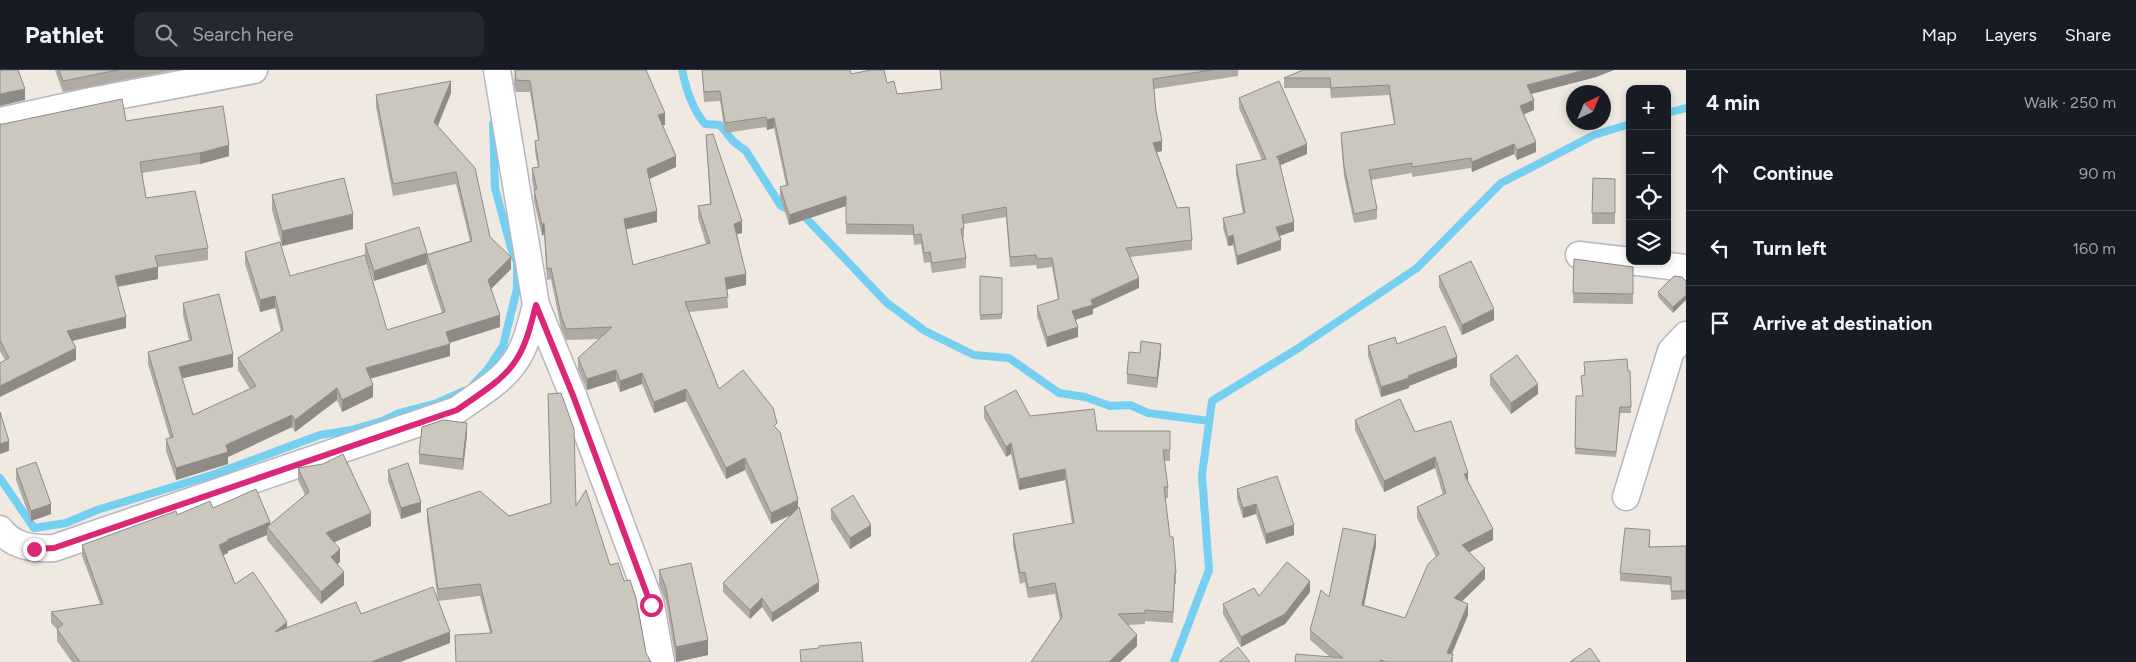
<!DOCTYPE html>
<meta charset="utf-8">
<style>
body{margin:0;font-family:Figtree,sans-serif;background:#242831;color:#f1f3f6}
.controls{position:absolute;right:15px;top:15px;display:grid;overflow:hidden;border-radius:10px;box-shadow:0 2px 8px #0003}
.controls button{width:45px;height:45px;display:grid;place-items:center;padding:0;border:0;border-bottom:1px solid #363941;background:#171b24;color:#f1f3f6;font:25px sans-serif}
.compass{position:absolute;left:1566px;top:15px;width:45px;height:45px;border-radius:50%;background:#171b24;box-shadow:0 2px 8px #0003;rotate:44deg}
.stop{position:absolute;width:15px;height:15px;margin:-11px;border:4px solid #db2777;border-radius:50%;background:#fff}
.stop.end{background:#db2777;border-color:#fff;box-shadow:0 1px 5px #0008}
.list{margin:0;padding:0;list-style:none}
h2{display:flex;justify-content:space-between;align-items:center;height:65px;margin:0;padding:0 20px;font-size:21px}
h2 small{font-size:16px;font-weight:400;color:#9ea1a6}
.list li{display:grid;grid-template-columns:32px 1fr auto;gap:15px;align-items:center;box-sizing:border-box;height:75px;padding:0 20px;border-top:1px solid #363941}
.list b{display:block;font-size:19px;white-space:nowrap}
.list em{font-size:16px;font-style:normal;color:#9ea1a6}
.icon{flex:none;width:28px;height:28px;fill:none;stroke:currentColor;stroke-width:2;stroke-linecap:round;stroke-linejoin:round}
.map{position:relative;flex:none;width:1686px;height:592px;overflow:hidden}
header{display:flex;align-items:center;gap:30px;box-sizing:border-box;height:70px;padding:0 25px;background:#171b24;border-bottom:1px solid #363941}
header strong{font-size:24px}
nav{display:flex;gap:28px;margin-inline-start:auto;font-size:18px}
.search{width:350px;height:45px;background:#242831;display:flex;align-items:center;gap:12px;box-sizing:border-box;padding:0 18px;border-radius:10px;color:#9ea1a6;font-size:19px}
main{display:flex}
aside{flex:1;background:#171b24}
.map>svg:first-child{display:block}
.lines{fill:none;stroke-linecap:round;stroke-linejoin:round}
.stream{stroke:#75cff0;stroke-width:8}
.minor-casing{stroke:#b4b7c1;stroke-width:29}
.minor{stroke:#fff;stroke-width:26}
.wall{fill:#afaba4}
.shaded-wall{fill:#8e8b86}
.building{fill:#cbc7bf;stroke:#8e8b86}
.route{stroke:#db2777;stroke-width:6}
</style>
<header>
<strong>Pathlet</strong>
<div class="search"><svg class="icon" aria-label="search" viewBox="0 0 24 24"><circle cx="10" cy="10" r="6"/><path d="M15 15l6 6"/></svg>Search here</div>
<nav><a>Map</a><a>Layers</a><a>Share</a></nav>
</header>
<main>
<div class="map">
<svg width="1686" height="592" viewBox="0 0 1686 592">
<rect width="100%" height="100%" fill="#efe9e1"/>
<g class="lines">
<path class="stream" d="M682,0C686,19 692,39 705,54L720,55L733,71L746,81L781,136L806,148L887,233L925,261L974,285L1009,288L1059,323L1085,327L1110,336L1130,335L1148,343L1209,351
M1667,43L1686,38
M473,315L488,299L503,276L517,219V192L511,178L495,118L493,54
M0,408L34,458L66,453L97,440L215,404L320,365L351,360L382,351L399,343L437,333L464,321
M1174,592L1209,500L1202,405L1212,331L1297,279L1417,198L1501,113L1594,65L1630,54"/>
<g class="minor-casing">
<path id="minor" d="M497,0L536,235L574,328L651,535L661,592
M0,51L91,31L254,0
M1579,185L1630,191
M1630,191L1686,198
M1626,427L1671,281L1686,265
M0,459C13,477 34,479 54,478L457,340C476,326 500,313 514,293C526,277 531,254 536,235"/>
</g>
<use href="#minor" class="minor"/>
</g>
<path class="wall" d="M55,0H175L63,22Z
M515,0L665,55H662L676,97L649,109L657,152L626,159L633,195L706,174L698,148V136L710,134L706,65L742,163L737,164L746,215L727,219L728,238L689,242L719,319L777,359L819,521L772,552L762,537L750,549L723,522V513L791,445L771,454L745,400L726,409L686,331L654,343L642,314L620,322L616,311L587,320L578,299V288L600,269L566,270L561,258L551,209L547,210L544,164L542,166L534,131V120L532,110V98L538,97L535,82V71L538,70L530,22H516L514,14Z
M702,0H850L851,4L887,13L897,24L941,19L940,0H1238V6L1154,19L1156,41L1162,81L1157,82L1177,138L1192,170V180L1130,187L1139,218L1093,239V244L1075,250L1078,267L1047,277L1037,246V236L1058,230L1052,197L1037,199L1036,195L1010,197L1006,147L964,154V168H963L966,188V198L932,203L930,192L924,193L921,174L914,175L913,165L846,164V136L789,155L780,127V117L786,115L774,58L767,60L766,57L725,63L720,31L704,32Z
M1303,0H1614L1596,7L1531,24L1534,40L1524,44L1536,82L1517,90L1514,84L1472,102L1471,98L1412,107V103L1371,110L1377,139V149L1354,153L1344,106L1341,72V63L1394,54L1389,25L1331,28L1330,18H1284V8Z
M451,23L438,56L490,167L511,199L491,219L500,257L449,273L450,286L370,308L373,327L342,342L337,330L295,362L292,357L228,387V394L176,410L166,381V369L170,368L148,294V282L189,270L183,245V233L233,297L182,308L193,345L250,319L238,300V288L281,262L275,238L260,242L245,194V182L290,206L387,260L442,243L427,197V194L374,211L365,185V174L427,184L470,171L456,114L393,126L376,37V25Z
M1239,28L1307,84L1280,95L1294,161L1280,166L1281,180L1237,195L1233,175L1228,176L1223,158V148L1243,144L1236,105V95L1262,90L1239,38Z
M126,51L229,86L200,94L142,103L146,128L208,178V190L158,197V209L118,217L126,258L72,271L76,290H5L0,281V54Z
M1593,108L1615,109V154H1592Z
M272,125L353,159L282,176L272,140Z
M1574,189L1633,197V234L1573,233Z
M980,206L1002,208V249L980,250Z
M1439,206L1494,250L1462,265L1439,217Z
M1674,206L1673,243L1658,227V222Z
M1397,274L1457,297L1409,316V318L1381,327L1368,286V276Z
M1140,283L1161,284L1157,318L1127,314V304Z
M1630,301L1631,343H1620L1616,387L1575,384L1576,326H1583L1581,306Z
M1490,305L1538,324L1511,344L1490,315Z
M548,324L576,436L610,495L456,592L490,563L480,526L438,531L427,451V439L509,446L551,433Z
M984,337L1097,361H1170V391H1164L1168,417V428H1165L1170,467L1176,503V514H1175L1173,553L1145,551V554L1128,555L1137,576L1120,592H1031L1060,549L1055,524L1028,528L1025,512L1020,514L1013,475V464L1072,454L1065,410L1019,420L1011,384L1006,387L984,348Z
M1355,350L1415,362L1468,411L1493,470L1469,482L1485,509L1462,531L1468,545L1452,584L1453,592H1295L1329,586L1310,570V560L1329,527L1376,476L1364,535L1405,548L1436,487L1417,448V437L1443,425L1435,398L1384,422L1355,360Z
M467,364L463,400L419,394V384Z
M298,398L371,456L334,472L340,492L337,494L344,515L321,534L267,470V465L228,481V483L223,485L235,514L287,558L361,544L450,573L400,592H72L57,571V559L51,553V542L100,534L82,486V475L177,445L213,438L270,455L305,425L298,410Z
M16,399L51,444L31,451L16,410Z
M388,400L421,442L401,449L388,411Z
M1237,419L1294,465L1266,474L1256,444L1243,448L1237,429Z
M831,439L871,466L850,479L831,449Z
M1650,468V477L1686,476V529L1671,530V515L1620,511V503Z
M659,500L708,585L676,592L666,532L659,515Z
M1310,522L1285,554L1241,577L1223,544V534L1259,526Z"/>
<path class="shaded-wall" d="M1585,0H1614L1596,7L1527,25V15Z
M451,11V23L434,64V52Z
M25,19V30L0,36V24Z
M1534,30V40L1520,46V36Z
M665,43V55L658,57V45Z
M774,48V58L767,60V50Z
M1162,71V81L1153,83V73Z
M1536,72V82L1517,90V80Z
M1307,74V84L1276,97V87Z
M1514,74V84L1472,102V92Z
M229,75V86L200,94V83Z
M676,86V97L647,110V99Z
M846,126V136L789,155V145Z
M657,141V152L624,160V149Z
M353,144V159L282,176V161Z
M742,151V163L734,165V154Z
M1294,152V161L1276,167V157Z
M544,153V164L542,166V155Z
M1233,165V175L1228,176V167Z
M1281,170V180L1237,195V186Z
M427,183V194L374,211V201Z
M511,187V199L488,222V210Z
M158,197V209L115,217V206Z
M746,204V215L725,220V208Z
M1139,208V218L1093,239V244L1072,251V241L1091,230Z
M1686,225V230L1673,243V237Z
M275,226V238L260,242V230Z
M1494,239V250L1462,265V255Z
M500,245V257L446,274V262Z
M126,247V258L67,272V261Z
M1078,257V267L1047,277V267Z
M450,274V286L366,310V298Z
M1161,274V284L1157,318V308Z
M76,278V290L0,327V316Z
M233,284V297L179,309V297Z
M1457,287V297L1409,316V318L1381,327V317Z
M616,300V311L587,320V309Z
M642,303V314L620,322V311Z
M1538,314V324L1511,344V333Z
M373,315V327L342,342V330Z
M337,318V330L295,362V350Z
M686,319V331L654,343V332Z
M292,345V357L228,387V394L176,410V398Z
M467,353V364L463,400V389Z
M9,371V381L0,384V374Z
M1011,373V384L1006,387V377Z
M1435,387V398L1384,422V411Z
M745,388V400L726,409V398Z
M1065,399V410L1019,420V409Z
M1468,403V414L1464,404Z
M798,430V442L771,454V443Z
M421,432V442L401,449V438Z
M51,434V444L31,451V441Z
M1256,434V444L1243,448V438Z
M371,443V456L326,476V463Z
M270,452V461L267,457V465L228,481V483L219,487V475L227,470Z
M871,455V466L850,479V468Z
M1294,455V465L1266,474V464Z
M1493,459V470L1462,486V475Z
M1376,465V476L1362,545V535Z
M340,479V492L331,499V487Z
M1485,498V509L1454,539V528Z
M344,502V515L321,534V522Z
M1310,511V522L1285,554L1241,577V567Z
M819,512V521L772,552V543Z
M762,528V537L750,549V540Z
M1468,534V545L1448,592L1447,583Z
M287,552V563L275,562Z
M450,562V573L400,592H371Z
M1137,565V576L1120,592H1109Z
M708,570V585L676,592V577Z"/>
<path class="building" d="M0,0H18L25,19L0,24Z
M59,0H118L63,11Z
M515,0H646L665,43L658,45L676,86L647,99L657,141L624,149L633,195L710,173L698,136L711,134L706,65L713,64L742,151L734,154L746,204L725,208L728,227L685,232L719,319L743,300L773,338L777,353L774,356L780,362L798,430L771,443L745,388L726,398L686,319L654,332L642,303L620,311L616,300L587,309L578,288L612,257L566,259L561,246L551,198L547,199L544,153L542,155L534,120L537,119L532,98L539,97L535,71L539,70L530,11L516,10Z
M702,0H850L851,4L871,0H884L887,13L894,11L897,24L942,19L940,0H1212L1153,9L1156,41L1162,71L1153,73L1177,138L1189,137L1192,170L1126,178L1139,208L1091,230L1093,235L1072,241L1078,257L1047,267L1037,236L1059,229L1052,188L1037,189L1036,185L1010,187L1006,137L962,145L964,158L961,159L966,188L932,193L930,182L924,183L921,164L914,165L913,155L846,154V126L789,145L780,117L788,115L774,48L767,50L766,47L725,53L720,21L704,22Z
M1303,0H1585L1527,15L1534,30L1520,36L1536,72L1517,80L1514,74L1472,92L1471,88L1412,97V93L1369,100L1377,139L1354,144L1344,96L1341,63L1395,54L1389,15L1331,18L1330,8H1284Z
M451,11L434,52L475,98L490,167L511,187L488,210L500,245L446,262L450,274L366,298L373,315L342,330L337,318L295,350L292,345L226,375L228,382L176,398L166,369L173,367L148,282L192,270L183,233L219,224L233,284L179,297L193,345L256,316L238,288L283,260L275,226L260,230L245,182L280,172L290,206L365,185L387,260L445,242L427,185L472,171L456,102L393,114L376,25Z
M1279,11L1307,74L1276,87H1278L1294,152L1276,157L1281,170L1237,186L1233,165L1228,167L1223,148L1245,143L1236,95L1266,89L1239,28Z
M122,29L126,51L223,36L229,75L200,83L140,92L146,128L195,121L208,178L155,186L158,197L115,206L126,247L67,261L76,278L0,316V293L9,288L0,270V54H3Z
M344,108L353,144L282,161L272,125Z
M1593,108L1615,109V143H1592Z
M419,157L427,183L374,201L365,174Z
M1574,189L1633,197V224L1573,223Z
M1471,191L1494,239L1462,255L1439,206Z
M980,206L1002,208V244L980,245Z
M1674,206L1682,207L1686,211V225L1673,237L1658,222Z
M1445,256L1457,287L1408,306L1409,308L1381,317L1368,276L1395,267L1397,274Z
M1141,271L1161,274L1157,308L1127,304L1129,282L1140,283Z
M1517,285L1538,314L1511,333L1490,305Z
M1627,289L1628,301H1630L1631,337H1620L1616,382L1575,378L1576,326H1583L1581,306L1585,305L1584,292Z
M1016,320L1030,346L1094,339L1097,361H1170V380H1163L1168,417H1164L1170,467H1173L1176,503H1175L1173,542L1145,540V543L1118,544L1137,565L1109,592H1031L1062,547L1055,513L1028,518L1025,502L1020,503L1013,464L1074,453L1065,399L1019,409L1011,373L1006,377L984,337Z
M561,323L574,359L576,436L586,420L610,495L618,493L624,511L630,510L636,528L646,583L651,592H456L455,565L492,563L480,514L438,519L427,439L480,421L509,446L551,433L548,324Z
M1400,329L1415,362L1451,351L1468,403L1464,404L1493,459L1462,475L1485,498L1454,528L1468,534L1447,583L1453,584L1451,592H1387L1380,590L1381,591V592H1295L1296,584L1343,588L1310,560L1321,520L1329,527L1343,458L1376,465L1362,535L1405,548L1428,494L1439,484L1417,437L1446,423L1435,387L1384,411L1355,350Z
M0,342L9,371L0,374Z
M443,350L467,353L463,389L419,384L422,357Z
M343,384L371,443L326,463L340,479L331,487L344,502L321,522L267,457L309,422L298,398L323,394Z
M36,392L51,434L31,441L16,399Z
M408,393L421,432L401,438L388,400Z
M1277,406L1294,455L1266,464L1256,434L1243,438L1237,419Z
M256,419L270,452L227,470L228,471L219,475L235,514L253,502L287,552L275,562L356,532L361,544L433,517L450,562L371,592H80L57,559L63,554L51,542L103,534L82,475L176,441L177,445L210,431L213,438Z
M853,425L871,455L850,468L831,439Z
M799,437L819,512L772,543L762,528L750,540L723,513Z
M1625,458L1650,460L1649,477L1686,476V521H1671V507L1620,503Z
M1287,492L1310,511L1285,544L1241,567L1223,534L1254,518L1259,526Z
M691,493L708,570L676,577L666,518L659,500Z
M861,572L863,592H801L800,580L819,578V576Z
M1238,577L1250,592H1219Z
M1590,578L1600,592H1570Z"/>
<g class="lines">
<path class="route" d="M34,479L54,478L457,340C476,326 500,313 514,293C526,277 531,254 536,235L574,328L651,535"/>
</g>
</svg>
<div class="controls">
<button>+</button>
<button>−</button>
<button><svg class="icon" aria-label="locate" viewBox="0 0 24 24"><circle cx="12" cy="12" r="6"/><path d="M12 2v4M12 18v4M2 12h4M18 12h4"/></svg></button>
<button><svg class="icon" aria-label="layers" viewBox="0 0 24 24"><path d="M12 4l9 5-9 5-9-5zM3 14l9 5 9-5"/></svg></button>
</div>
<svg class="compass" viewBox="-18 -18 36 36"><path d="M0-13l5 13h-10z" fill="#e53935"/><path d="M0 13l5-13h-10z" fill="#9ea1a6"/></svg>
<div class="stop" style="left:651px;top:535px"></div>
<div class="stop end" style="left:34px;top:479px"></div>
</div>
<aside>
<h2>4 min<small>Walk · 250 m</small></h2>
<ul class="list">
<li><svg class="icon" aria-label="ahead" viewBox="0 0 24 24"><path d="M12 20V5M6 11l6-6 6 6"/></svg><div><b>Continue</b></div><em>90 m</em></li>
<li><svg class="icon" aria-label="left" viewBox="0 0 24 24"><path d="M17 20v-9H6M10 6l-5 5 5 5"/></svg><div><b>Turn left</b></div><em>160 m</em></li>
<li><svg class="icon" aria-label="arrive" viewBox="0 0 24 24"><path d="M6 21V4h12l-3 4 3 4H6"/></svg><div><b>Arrive at destination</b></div></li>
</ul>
</aside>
</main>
